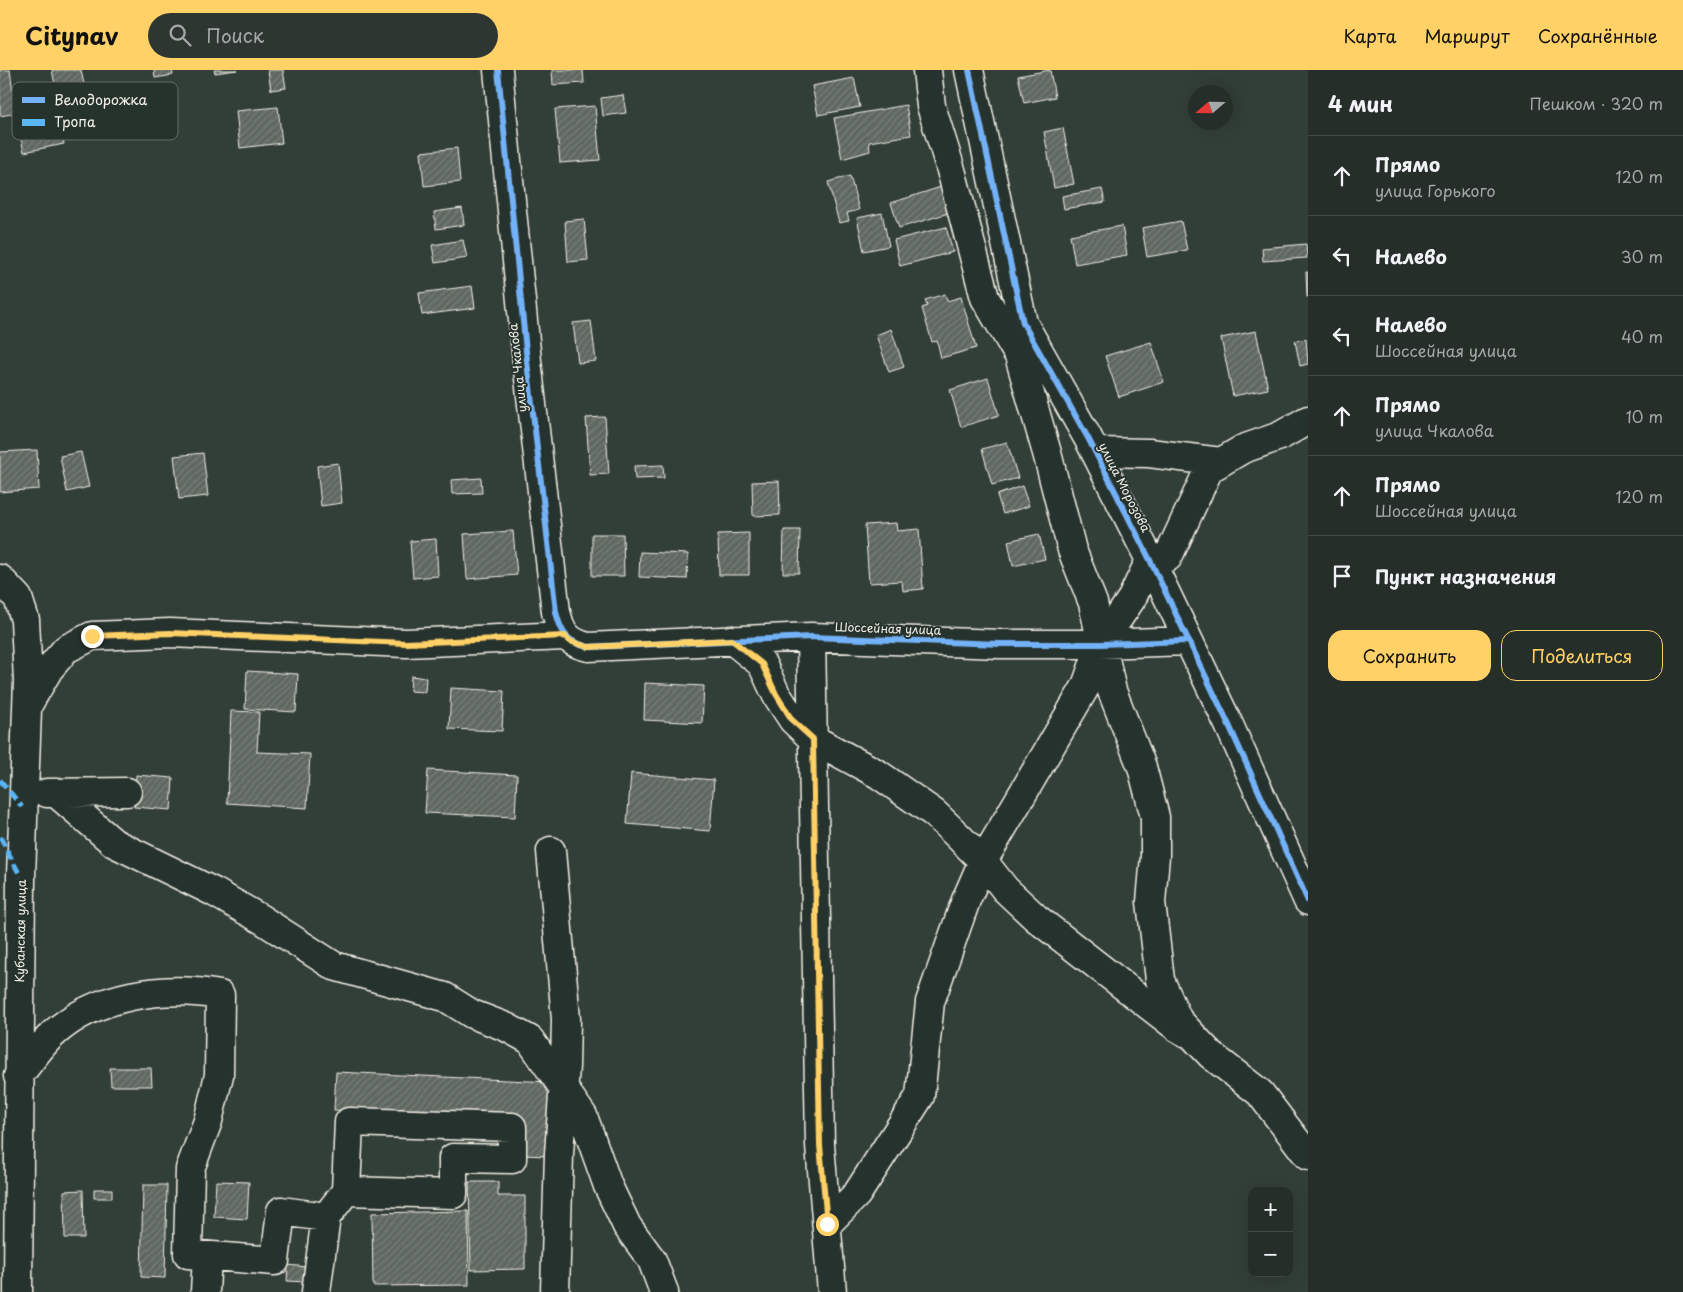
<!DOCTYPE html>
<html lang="ru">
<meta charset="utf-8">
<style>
body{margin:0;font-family:"Playpen Sans",sans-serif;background:#2e3632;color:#f1f3f6}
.controls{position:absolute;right:15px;bottom:15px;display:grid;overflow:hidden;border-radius:10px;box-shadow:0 5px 20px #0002}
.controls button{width:45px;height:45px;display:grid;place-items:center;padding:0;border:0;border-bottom:1px solid #424a47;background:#262e2a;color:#f1f3f6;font:25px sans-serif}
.compass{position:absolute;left:1188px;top:15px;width:45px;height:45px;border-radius:50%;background:#262e2a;box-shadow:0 5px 20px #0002;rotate:250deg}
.stop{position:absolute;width:15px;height:15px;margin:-11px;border:4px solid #ffd166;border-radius:50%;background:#fff}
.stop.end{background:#ffd166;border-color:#fff;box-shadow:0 1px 5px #0008}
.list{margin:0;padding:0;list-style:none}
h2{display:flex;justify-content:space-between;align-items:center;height:65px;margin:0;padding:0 20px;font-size:21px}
h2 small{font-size:16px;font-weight:400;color:#a4a8a8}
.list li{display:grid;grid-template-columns:32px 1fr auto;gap:15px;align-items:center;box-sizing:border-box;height:80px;padding:0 20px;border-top:1px solid #424a47}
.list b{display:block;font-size:19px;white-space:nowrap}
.list p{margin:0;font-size:16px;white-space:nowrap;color:#a4a8a8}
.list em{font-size:16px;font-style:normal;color:#a4a8a8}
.actions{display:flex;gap:10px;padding:15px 20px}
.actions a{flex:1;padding:11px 0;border:1px solid #ffd166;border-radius:15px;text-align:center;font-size:18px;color:#ffd166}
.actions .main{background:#ffd166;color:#111}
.icon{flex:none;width:28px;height:28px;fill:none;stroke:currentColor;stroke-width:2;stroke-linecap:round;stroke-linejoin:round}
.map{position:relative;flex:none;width:1308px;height:1222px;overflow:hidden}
header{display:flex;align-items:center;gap:30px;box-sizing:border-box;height:70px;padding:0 25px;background:#ffd166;color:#111}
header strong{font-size:24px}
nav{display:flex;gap:28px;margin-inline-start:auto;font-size:18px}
.search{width:350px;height:45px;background:#2e3632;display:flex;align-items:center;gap:12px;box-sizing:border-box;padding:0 18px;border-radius:28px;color:#a4a8a8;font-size:19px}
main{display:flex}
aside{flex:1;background:#262e2a}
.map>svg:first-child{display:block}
.building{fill:url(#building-hatch);stroke:#f4f1e8}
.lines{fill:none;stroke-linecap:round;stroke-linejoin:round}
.minor-casing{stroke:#f4f1e8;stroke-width:31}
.minor{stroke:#26332d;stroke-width:28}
.quiet{stroke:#59b6f9;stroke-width:5;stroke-dasharray:10 5;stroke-linecap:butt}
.cycleway-casing{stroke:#26332d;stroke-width:9}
.cycleway{stroke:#73b2f8;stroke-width:6}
.route{stroke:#ffd166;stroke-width:6}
.labels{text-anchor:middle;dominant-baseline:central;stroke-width:4;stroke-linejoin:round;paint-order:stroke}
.street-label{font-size:12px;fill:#f4f1e8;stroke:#26332d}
.key{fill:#26332d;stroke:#646c65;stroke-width:1}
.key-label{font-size:14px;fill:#f4f1e8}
</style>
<header>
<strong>Citynav</strong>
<div class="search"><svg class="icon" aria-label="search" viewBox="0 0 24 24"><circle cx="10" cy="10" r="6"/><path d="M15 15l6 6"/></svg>Поиск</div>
<nav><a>Карта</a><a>Маршрут</a><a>Сохранённые</a></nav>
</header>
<main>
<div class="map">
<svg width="1308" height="1222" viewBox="0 0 1308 1222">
<defs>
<pattern id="building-hatch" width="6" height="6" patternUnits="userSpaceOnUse" patternTransform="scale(1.25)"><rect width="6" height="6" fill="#5f6861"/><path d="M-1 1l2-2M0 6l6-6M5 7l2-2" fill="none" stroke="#777e78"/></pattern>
</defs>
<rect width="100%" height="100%" fill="#323e38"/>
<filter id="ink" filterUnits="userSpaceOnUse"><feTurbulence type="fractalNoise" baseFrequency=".02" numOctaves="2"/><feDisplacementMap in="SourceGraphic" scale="10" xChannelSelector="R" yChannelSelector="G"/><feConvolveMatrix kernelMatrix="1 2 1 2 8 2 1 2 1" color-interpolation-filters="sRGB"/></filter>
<g filter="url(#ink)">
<path class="building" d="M0,0H10L16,43L0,46Z
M52,0H81L86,24L58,29Z
M154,0H172L173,5L155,8Z
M214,0H237L215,3Z
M268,0H283L286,18L271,20Z
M552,0H583L584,13L553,15Z
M1050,0L1055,27L1024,33L1018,6Z
M854,8L860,37L818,45L812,16Z
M623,25L626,43L603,46L601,28Z
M906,35L911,65L869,72L870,81L842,89L834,48Z
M595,36L600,90L560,93L555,39Z
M278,37L282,73L240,78L236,41Z
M58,43L64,74L24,82L17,51Z
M1063,58L1074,114L1054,118L1044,62Z
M457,78L460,112L424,116L421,82Z
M850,106L859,140L847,143L849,151L839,153L828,112Z
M944,116L952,142L899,158L891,133Z
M1102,119L1105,132L1064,139L1062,126Z
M462,138L464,155L436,159L434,142Z
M882,143L889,176L864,181L857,148Z
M584,149L588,190L568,192L565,151Z
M1181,151L1187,180L1147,187L1142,158Z
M1122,156L1127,185L1075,194L1070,165Z
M946,157L953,182L900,196L894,170Z
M463,170L467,188L435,193L432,175Z
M1306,174L1307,188L1263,191L1262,178Z
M1306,202H1308V227H1307Z
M472,216L475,238L422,245L419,223Z
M945,224L947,231L961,227L976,278L941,288L937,271L932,272L922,238L927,236L925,230Z
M591,251L596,291L578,293L573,253Z
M891,259L904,297L889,302L876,265Z
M1256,261L1268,319L1233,326L1221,268Z
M1306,269L1308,294L1300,296L1295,271Z
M1151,272L1164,312L1119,327L1105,286Z
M988,308L999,345L961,357L950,320Z
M605,347L609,404L590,405L586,348Z
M1007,372L1018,408L992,415L982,379Z
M37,380L39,419L0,422V382Z
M81,382L89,417L67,422L60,386Z
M203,383L208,426L179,429L174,386Z
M338,393L342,433L321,436L317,396Z
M663,395L664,408L635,409L634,396Z
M481,408L482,423L452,424L451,410Z
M779,411L780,445L753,446L752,412Z
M1022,416L1029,436L1003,444L997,425Z
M896,453L897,461L919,459L923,519L903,521L902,511L869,513L865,455Z
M784,460H800L799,503H783Z
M513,461L517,505L467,509L464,464Z
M749,463V505H719L718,464Z
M592,464H623L624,506H592Z
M1039,464L1045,489L1013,496L1008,471Z
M436,469L438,506L413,508L410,471Z
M640,482L688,484L687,509L639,507Z
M247,601L298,604L296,642L245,639Z
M411,606L426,608L425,622L410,621Z
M645,613L704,616L702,653L644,650Z
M451,618L504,621L502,661L449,659Z
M231,641L259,642L257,682L310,684L307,738L227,733Z
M428,700L517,705L515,747L425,743Z
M631,703L714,710L710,761L627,754Z
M136,705L173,708L171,740L134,737Z
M110,998H151L152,1016H111Z
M336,1002L550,1012L547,1086L522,1085L524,1049L334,1040Z
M216,1111L249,1112L247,1149L214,1147Z
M469,1112H498V1126H525V1199L471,1200Z
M143,1115H167L165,1208L141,1207Z
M94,1119H112V1128H94Z
M83,1120L84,1168H65L64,1121Z
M468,1141L469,1215L373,1216L372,1143Z
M288,1195L307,1197L306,1212L287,1211Z"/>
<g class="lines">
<g class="minor-casing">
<path id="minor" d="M498,0L527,291L556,542C561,563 567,572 588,577L811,567L1000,574H1101L1187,571
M927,0L931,36L951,100L985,228L1019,286L1047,383L1072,480L1093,533L1112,621L1142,697L1155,747V786L1151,832L1160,910L1178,950L1211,985L1260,1023L1308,1086
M969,0L1023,253L1088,368L1150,490L1229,655L1308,831
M1095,382L1149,383L1221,392
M0,509L18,528L25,550L28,611L21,807L18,1222
M811,567L820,1075L832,1222
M732,570L762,594L776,624L793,650L813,669L878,704L934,743L956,764L983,791L1005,819L1036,848L1183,962
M29,633L49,599L66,579L92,566L170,563L406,573L565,566
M47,723L127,722
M56,723L114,773L214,822L261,849L334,896L445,927L472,944L506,957L530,970L583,1046L608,1116L627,1156L652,1190L664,1222
M551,781L566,949L565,996L559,1084L555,1222
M18,1006C30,992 40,976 53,964C97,924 164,915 220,925L219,1005L208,1051L190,1099L188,1184L275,1191L281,1141L326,1147
M827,1154L857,1124L920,1026L930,932L966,830L983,791L1086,616L1101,574L1132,528L1150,490L1168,487L1209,399L1243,379L1280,366L1308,350
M205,1222L207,1186
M316,1222L326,1147L346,1121L349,1052L512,1057V1089L453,1088V1124L346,1121"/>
</g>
<use href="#minor" class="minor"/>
<path class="quiet" d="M0,710L22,737
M0,767L21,807"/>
<g class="cycleway-casing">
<path id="cycleway" d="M498,0L527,291L556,542C561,563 567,572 588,577L811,567L1000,574H1101L1187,571
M969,0L1023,253L1088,368L1150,490L1229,655L1308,831"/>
</g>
<use href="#cycleway" class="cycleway"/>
</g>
</g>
<g class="lines" filter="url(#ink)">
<path class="route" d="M92,566L170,563L406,573L565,566L570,571L588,577L732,570L762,594L776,624L792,650L813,669L820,1075L827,1154"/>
</g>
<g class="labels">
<g class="street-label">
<text transform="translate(517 298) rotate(-96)">улица Чкалова</text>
<text transform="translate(1125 417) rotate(63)">улица Морозова</text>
<text transform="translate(888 558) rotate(2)">Шоссейная улица</text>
<text transform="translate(20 861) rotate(-89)">Кубанская улица</text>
</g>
</g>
<rect x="12" y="12" width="166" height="58" rx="8" class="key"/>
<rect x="22" y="27" width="23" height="6" fill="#73b2f8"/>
<rect x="22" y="49" width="23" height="7" fill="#59b6f9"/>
<g class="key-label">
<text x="54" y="35">Велодорожка</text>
<text x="54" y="57">Тропа</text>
</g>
</svg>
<div class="controls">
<button>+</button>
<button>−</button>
</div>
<svg class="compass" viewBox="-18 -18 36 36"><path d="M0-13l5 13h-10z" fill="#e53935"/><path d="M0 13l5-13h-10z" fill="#a4a8a8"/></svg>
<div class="stop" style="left:827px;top:1154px"></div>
<div class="stop end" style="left:92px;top:566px"></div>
</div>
<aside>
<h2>4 мин<small>Пешком · 320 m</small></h2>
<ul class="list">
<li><svg class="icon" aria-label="ahead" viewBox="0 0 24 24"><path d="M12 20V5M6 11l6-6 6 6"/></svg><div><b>Прямо</b><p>улица Горького</p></div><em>120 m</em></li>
<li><svg class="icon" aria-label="left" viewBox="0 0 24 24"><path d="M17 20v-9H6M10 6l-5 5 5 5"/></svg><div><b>Налево</b></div><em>30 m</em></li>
<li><svg class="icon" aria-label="left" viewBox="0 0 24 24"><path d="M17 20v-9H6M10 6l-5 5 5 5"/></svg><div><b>Налево</b><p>Шоссейная улица</p></div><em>40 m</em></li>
<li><svg class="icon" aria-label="ahead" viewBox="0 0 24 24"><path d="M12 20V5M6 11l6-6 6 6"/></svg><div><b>Прямо</b><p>улица Чкалова</p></div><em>10 m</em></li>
<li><svg class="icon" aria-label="ahead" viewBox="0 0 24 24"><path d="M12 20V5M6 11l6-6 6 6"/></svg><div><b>Прямо</b><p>Шоссейная улица</p></div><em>120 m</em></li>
<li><svg class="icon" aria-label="arrive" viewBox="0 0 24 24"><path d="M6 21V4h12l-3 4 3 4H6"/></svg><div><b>Пункт назначения</b></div></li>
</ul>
<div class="actions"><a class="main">Сохранить</a><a>Поделиться</a></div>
</aside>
</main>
